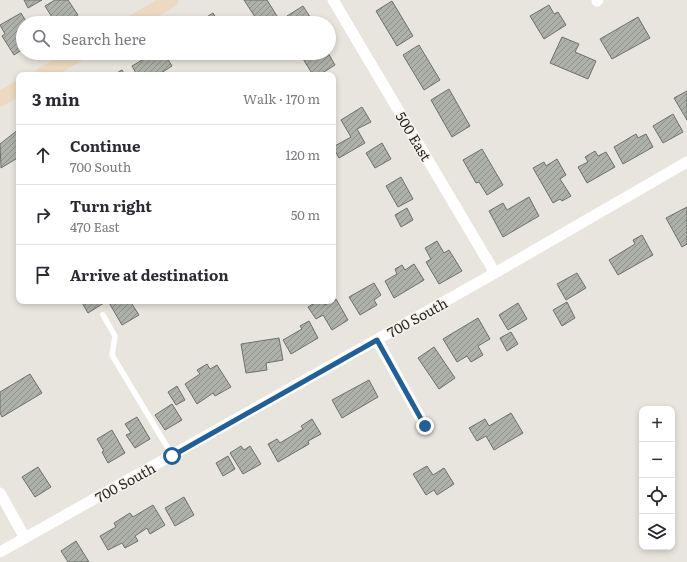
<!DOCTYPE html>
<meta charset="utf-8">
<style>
body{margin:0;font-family:Literata,serif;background:#f2f2f3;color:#2b2b33}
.controls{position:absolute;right:12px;bottom:12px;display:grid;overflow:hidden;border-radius:8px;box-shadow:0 2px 6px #0003}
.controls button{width:36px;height:36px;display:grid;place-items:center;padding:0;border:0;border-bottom:1px solid #e1e1e2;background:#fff;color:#2b2b33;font:20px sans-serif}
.stop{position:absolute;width:12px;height:12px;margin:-9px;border:3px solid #215f96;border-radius:50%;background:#fff}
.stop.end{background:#215f96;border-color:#fff;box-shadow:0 1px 4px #0008}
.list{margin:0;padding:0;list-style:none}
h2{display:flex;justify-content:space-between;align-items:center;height:52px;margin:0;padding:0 16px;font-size:17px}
h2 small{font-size:13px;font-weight:400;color:#7c7c81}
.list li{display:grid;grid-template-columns:26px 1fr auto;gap:12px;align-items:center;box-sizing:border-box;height:60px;padding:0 16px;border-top:1px solid #e1e1e2}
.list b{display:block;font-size:15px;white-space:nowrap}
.list p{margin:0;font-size:13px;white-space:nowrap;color:#7c7c81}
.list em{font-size:13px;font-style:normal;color:#7c7c81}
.icon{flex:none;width:22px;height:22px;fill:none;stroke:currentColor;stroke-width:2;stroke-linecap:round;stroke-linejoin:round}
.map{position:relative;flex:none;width:687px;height:562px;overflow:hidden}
.search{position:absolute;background:#fff;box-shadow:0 2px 6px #0003;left:16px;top:16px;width:320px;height:44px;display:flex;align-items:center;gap:10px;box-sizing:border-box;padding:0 14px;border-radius:22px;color:#7c7c81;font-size:15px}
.panel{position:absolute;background:#fff;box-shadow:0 2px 6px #0003;left:16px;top:72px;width:320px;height:232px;border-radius:8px}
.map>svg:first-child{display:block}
.building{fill:url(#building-hatch);stroke:#6e716a}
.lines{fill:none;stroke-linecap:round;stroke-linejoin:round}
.lane{stroke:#fff;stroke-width:5.5}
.street{stroke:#fff;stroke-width:11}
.secondary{stroke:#edd9c1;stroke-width:15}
.route{stroke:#215f96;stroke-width:5}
.labels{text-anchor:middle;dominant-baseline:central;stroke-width:3;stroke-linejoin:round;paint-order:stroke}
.street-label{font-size:14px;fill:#292825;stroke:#f4f2ea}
</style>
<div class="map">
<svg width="687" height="562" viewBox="0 0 687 562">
<defs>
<pattern id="building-hatch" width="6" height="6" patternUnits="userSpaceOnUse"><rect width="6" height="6" fill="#aeb1aa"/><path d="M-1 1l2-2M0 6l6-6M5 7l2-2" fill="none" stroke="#8e908a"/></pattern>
</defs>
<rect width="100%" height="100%" fill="#e7e5dd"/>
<path class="building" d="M24,0H42L28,8Z
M55,0H68L78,15L64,23L61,19L55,22L45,6Z
M244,0H267L277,16L266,23H259Z
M392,1L413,36L397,46L376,11Z
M549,5L554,14L558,12L566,25L544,39L530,16Z
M303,6L314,23H291L287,16Z
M21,13L27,23H23V49L14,55L2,36L5,34L0,25Z
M213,13L219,23H197Z
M638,17L650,38L612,59L600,39Z
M562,37L579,44L575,52L596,61L588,79L550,63Z
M419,45L440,80L424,90L403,55Z
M154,53H164L172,66L158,75H137L132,66Z
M301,53H328L335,65L319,75H313L300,54Z
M122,70L125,75H113Z
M449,89L470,126L452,137L431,100Z
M687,91V120L674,98Z
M362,107L371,122L357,129L365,143L339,158L333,147L351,137L341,120Z
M673,114L683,132L663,143L653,126Z
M19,129V157L1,168L0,144Z
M636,134L638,138L646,134L653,147L623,164L614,147Z
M382,143L391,159L375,168L366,153Z
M482,149L503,185L487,195L479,182L476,183L463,160Z
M595,151L598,156L606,152L615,167L587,183L578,167L588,162L585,157Z
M557,159L566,175L560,179L571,196L562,201L560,199L553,203L533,168L544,162L546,166Z
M401,177L413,199L398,207L386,186Z
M529,197L539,216L503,237L489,211L503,203L507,210Z
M687,207V244L682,247L666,218Z
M407,208L413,220L401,227L395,215Z
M642,235L653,255L618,275L609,260L635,244L633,240Z
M437,241L444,253L449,250L462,271L439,284L426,262L431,259L425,248Z
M414,264L424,280L394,298L385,281L397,274L395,269L402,265L405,270Z
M577,273L586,288L566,300L557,284Z
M374,283L381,295L374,300L377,305L360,315L349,297Z
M336,299L348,320L332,330L323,315L316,319L308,307L318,301H323L325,305Z
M81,301H107L88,313Z
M108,301H130L139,315L122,325Z
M567,302L575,318L562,326L553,310Z
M518,303L527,319L508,330L499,315Z
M478,318L490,339L478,346L483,355L471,362L467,356L457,362L443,339Z
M309,321L318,338L291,354L283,340L302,329L300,326Z
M511,332L518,344L507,351L500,338Z
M279,338L283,360L266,363L267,370L246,373L241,344Z
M434,347L455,378L439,389L418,358Z
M207,364L210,369L217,365L231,387L215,396L213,393L197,404L185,384L200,374L197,370Z
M30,374L42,393L2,417L0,413V392Z
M369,380L378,397L342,418L332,400Z
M177,386L185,400L176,405L168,392Z
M172,404L182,420L165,430L155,415Z
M511,413L523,433L494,450L486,436L477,441L469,428L485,419L489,426Z
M137,417L150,439L135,448L126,435L131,433L125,424Z
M312,419L321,434L308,441L309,444L278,462L268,444L277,439L280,443L303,429L301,426Z
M112,430L125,453L108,463L102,452L104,451L97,439Z
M241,446L244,450L250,446L261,464L243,474L230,453Z
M228,456L235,469L223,476L216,463Z
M427,466L433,475L444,468L454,484L437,495L434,490L426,495L413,474Z
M38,467L51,487L35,497L22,477Z
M184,497L194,515L175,526L165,508Z
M153,505L165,525L150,534L147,528L135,536L138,541L125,548L122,543L108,550L100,536L116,527L114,523L130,513L133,517Z
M76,541L89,562H68L61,551Z"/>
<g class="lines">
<path class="lane" d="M103,315L115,336L112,355L172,455"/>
<path class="street" d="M333,0L495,273
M597,1L598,0
M377,340L425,426
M0,493L25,538
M0,552L495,273L687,162"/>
<path class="secondary" d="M132,23L171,0
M42,75L80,53
M0,99L19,88"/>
</g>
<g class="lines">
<path class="route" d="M172,456L377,340L425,426"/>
</g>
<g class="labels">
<g class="street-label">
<text transform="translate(414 136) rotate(59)">500 East</text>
<text transform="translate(417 317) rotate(-29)">700 South</text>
<text transform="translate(125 482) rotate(-29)">700 South</text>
</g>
</g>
</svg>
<div class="controls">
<button>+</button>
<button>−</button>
<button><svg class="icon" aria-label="locate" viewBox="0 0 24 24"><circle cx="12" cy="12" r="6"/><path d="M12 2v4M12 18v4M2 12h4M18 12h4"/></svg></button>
<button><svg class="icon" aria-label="layers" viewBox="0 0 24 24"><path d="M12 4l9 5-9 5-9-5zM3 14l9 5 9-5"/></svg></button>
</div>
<div class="stop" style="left:172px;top:456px"></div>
<div class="stop end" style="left:425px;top:426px"></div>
<div class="search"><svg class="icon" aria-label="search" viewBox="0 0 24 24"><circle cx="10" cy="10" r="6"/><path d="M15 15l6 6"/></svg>Search here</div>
<section class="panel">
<h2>3 min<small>Walk · 170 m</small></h2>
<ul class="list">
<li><svg class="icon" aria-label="ahead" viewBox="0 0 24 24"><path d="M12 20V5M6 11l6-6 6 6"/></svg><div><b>Continue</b><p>700 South</p></div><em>120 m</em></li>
<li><svg class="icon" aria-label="right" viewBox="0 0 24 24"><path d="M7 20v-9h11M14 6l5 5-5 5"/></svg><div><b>Turn right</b><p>470 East</p></div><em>50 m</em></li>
<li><svg class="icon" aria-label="arrive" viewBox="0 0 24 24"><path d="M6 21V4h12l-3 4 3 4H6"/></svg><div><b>Arrive at destination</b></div></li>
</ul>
</section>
</div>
